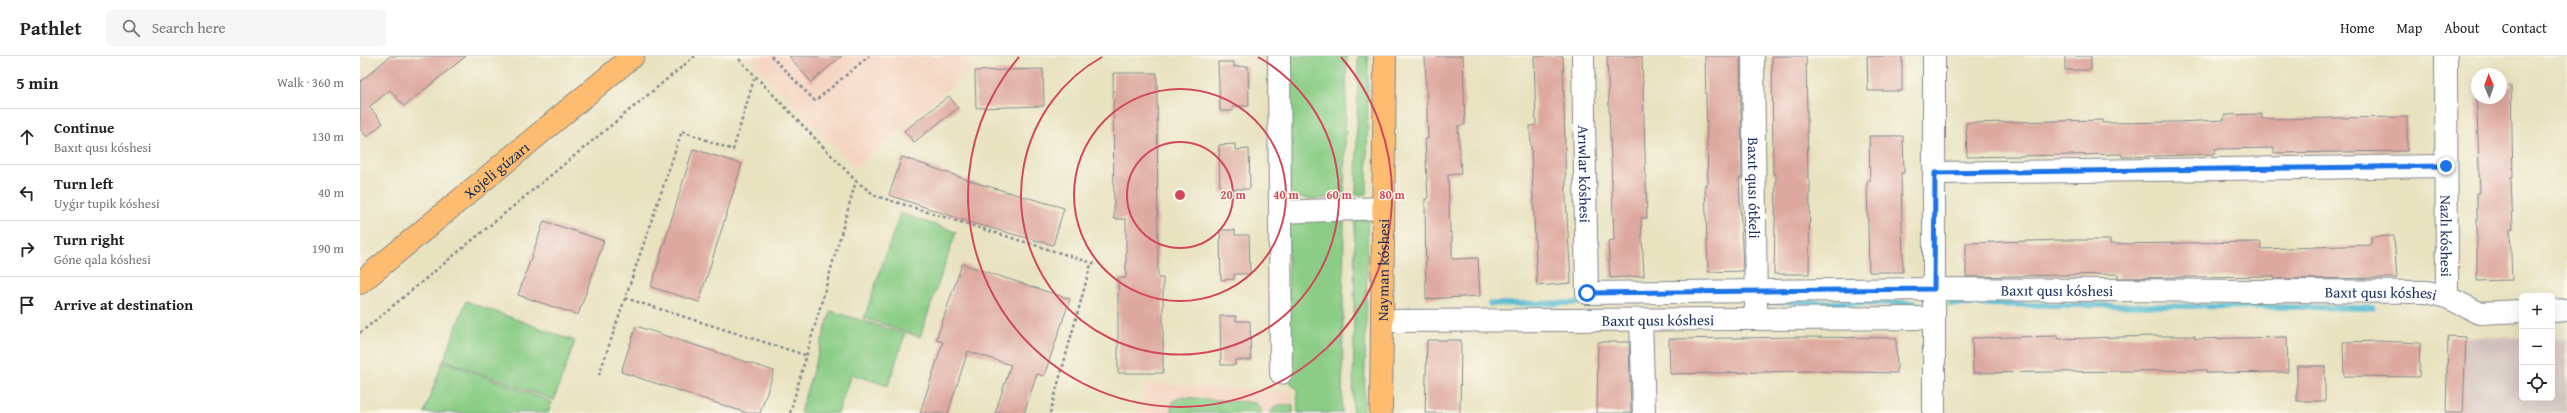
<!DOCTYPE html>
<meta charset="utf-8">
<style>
body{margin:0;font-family:"Gentium Book Plus",serif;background:#f6f6f6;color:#222}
.controls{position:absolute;right:12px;bottom:12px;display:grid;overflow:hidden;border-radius:6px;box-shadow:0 4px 16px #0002}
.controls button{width:36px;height:36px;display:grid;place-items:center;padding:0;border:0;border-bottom:1px solid #e0e0e0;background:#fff;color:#222;font:20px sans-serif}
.compass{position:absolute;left:2111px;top:12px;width:36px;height:36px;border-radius:50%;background:#fff;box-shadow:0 4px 16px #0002;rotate:358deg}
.stop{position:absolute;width:12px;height:12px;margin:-9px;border:3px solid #1a73e8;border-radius:50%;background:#fff}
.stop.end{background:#1a73e8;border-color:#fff;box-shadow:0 1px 4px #0008}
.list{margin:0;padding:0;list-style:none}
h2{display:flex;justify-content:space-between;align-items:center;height:52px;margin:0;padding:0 16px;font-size:17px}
h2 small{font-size:13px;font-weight:400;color:#767676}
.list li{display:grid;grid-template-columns:26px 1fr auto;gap:12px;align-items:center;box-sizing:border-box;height:56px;padding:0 16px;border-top:1px solid #e0e0e0}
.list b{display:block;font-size:15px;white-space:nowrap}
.list p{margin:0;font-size:13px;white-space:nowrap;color:#767676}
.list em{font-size:13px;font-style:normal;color:#767676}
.icon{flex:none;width:22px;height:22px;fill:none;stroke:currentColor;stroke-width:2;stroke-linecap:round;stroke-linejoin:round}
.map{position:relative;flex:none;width:2207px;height:357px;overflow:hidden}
header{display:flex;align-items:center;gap:24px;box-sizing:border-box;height:56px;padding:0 20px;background:#fff;border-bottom:1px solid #e0e0e0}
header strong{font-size:19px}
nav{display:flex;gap:22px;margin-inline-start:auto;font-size:14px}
.search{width:280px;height:36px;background:#f6f6f6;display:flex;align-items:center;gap:10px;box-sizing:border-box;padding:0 14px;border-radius:6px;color:#767676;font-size:15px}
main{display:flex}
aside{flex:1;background:#fff}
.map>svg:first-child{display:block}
.built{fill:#f4d3c0}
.industrial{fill:#d0c0bc}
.green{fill:#8bcd86;stroke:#537e72}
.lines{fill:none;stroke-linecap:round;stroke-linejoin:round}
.stream{stroke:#52b9d0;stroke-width:5.5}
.building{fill:#dda89f}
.minor-casing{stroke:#82888e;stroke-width:24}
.major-casing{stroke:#82888e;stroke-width:24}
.path{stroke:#82888e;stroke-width:2.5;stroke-dasharray:3 3;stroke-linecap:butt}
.minor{stroke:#fff;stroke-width:22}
.major{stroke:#febc70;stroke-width:22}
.route{stroke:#1a73e8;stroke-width:5}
.ring{fill:none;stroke:#d1495b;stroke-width:2}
.labels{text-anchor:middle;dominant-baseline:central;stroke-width:3;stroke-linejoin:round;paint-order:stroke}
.street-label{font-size:15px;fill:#1b2f5e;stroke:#fbf7ec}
.centre{fill:#d1495b;stroke:#fbf7ec;stroke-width:2}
.ring-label{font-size:12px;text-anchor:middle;font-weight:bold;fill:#d1495b;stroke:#fbf7ec;stroke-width:3;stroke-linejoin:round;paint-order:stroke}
</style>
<header>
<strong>Pathlet</strong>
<div class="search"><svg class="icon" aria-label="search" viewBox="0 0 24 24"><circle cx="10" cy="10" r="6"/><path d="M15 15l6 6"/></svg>Search here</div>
<nav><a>Home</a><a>Map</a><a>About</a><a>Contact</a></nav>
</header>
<main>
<aside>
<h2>5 min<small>Walk · 360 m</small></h2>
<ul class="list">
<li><svg class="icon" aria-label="ahead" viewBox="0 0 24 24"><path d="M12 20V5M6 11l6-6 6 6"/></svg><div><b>Continue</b><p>Baxıt qusı kóshesi</p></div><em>130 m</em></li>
<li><svg class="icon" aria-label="left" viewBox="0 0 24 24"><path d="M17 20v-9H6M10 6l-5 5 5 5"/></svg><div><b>Turn left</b><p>Uyǵır tupik kóshesi</p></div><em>40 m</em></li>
<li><svg class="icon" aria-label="right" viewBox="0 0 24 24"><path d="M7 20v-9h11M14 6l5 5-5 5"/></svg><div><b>Turn right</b><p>Góne qala kóshesi</p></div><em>190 m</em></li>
<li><svg class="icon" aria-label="arrive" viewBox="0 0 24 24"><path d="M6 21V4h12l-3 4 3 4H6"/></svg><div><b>Arrive at destination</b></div></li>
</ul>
</aside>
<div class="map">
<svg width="2207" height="357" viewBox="0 0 2207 357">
<rect width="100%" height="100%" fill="#fbf7ec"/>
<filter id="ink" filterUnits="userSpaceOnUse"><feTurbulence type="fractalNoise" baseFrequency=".025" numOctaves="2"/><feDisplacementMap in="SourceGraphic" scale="8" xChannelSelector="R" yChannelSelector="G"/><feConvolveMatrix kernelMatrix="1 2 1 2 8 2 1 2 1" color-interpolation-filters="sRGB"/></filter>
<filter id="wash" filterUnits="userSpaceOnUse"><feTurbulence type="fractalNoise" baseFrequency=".012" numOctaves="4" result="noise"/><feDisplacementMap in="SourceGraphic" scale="16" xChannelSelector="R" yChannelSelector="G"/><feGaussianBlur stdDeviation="0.9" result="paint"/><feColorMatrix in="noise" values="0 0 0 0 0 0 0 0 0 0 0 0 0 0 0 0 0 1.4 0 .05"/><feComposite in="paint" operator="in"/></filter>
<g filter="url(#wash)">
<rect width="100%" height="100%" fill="#e8e2bf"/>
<path class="built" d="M386,0H603L613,12L496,112Z
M787,327L933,336V357H778Z"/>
<path class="industrial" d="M2088,280L2162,282V342H2192V283H2207V357H2086Z"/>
<path class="green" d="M929,0H987L984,141C964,141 938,149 927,131Z
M998,0H1008L1007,138L996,139Z
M540,157L596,176L560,281L504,262Z
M984,162L982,357H938L937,333L929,326L928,170L934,165Z
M1008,162L1004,357H993L995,164Z
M106,245L215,285L194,344L84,304Z
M471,255L545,278L528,330L491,318L478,357H440Z
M83,305L192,346L188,357H64Z
M821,341L896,347L901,352V357H810L813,345Z
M916,349H933V357H910Z"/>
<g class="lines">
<path class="stream" d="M1410,246L1554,247
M1130,248L1229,247
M1591,248L2013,252"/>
</g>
<g id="blocks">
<path class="building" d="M30,0H106L44,50L30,34L9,51L23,67L7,81L0,73V26Z
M429,0H482L451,26Z
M1065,0H1103L1105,69L1098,70L1101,118L1088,119L1090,177H1092V203L1118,202L1120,240L1066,243L1065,143H1068L1065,83H1068Z
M1174,0H1203L1206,144L1211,227L1177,230L1170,70L1176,69Z
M1247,0H1282L1287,162H1281L1284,220L1250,222L1248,185L1254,184Z
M1345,0H1380L1382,122H1379L1383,215L1348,216L1345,128H1348Z
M1412,0H1446L1448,124H1450L1449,218H1414L1416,118H1413Z
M1507,0H1542V35H1508Z
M1705,0H1731V14H1705Z
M858,6H874V11L888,10L889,50H873V55H860Z
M683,13L684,50L616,52L615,15Z
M753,17H797L798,222H803V317H758V222H766V163H754Z
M2141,30H2151L2153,122H2151L2153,173H2150L2152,224L2117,225V137H2120L2116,31L2117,42H2141Z
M589,40L598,52L554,86L544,75Z
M1902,58V63L2047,61V95L1914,97V92L1855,93V98L1799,100L1762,101V98L1607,101L1606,67L1742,64V67L1816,66L1864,64V59Z
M1509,80H1543L1544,117H1541L1543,216H1509L1507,125H1510Z
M875,88V94L889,93L890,133H874V138H860L859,89Z
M333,93L382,108L339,246L291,231Z
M542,101L620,128L704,152L693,189L612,167L529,139Z
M184,165L244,185L218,259L158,239Z
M860,174H875V179H889L890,218H874V223L861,224Z
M2034,180L2037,222L1915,223L1914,220L1758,222V218L1606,221V187L1702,184H1750V188L1901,186V193L2011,189V181Z
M602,208L710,243L684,320L677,318L664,357H635L651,309L608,295L588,357H560L583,286L576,284Z
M860,260H876V265H890L891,304H875V309H861Z
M276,270L414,315L400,357H387L261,316Z
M1698,280V283L1794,280H1835V283L1927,281L1928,316L1846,317V314L1613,317L1612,282Z
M2088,280L2106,281L2103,357H2086Z
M1440,281L1536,282L1537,317L1449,315L1310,318L1309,283Z
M1067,284H1101L1100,357H1065Z
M2021,285L2060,287L2059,321L1984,320L1983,286Z
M1238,286H1269L1271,357H1237Z
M1937,310H1965V345H1937Z"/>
</g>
</g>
<g filter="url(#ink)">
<use href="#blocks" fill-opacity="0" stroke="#82888e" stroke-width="1"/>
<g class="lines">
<g class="minor-casing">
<g id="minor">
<path d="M919,0L921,317"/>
<path id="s1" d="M1223,0L1227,237L1574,233L2067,236L2087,241L2119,257L2162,255"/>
<path id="s2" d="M1393,0L1396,251"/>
<path id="s3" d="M2086,0L2087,241"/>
<path d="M1575,117L2085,110"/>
<path d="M920,156L1023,152"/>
<path d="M2192,255L2207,254"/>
<path id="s4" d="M1022,265L1574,262"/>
<path d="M1281,265L1284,357"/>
<path d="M1574,357V0"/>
</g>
</g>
<g class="major-casing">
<g id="major">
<path id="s5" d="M0,227L273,0"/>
<path id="s6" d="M1021,357L1025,0"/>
</g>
</g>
<path class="path" d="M411,0L455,45L509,0
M379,3L496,125L516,140L736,208
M265,242L445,299
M0,277L335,0
M239,319L322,75L373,94L395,20
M430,357L496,125
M690,357L731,208"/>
<use href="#minor" class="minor"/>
<use href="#major" class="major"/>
</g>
</g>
<g class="lines" filter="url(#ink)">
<path class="route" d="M1227,237L1574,233L1575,117L2086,110"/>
</g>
<g class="ring">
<circle cx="820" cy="139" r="53"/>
<circle cx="820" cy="139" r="106"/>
<path d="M898 1A159 159 0 1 1 742 1"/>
<path d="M981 1A212 212 0 1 1 659 1"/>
</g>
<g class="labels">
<g class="street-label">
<text stroke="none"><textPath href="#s5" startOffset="177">Xojeli gúzarı</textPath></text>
<text stroke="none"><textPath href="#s1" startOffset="118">Arıwlar kóshesi</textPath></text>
<text stroke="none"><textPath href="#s2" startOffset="132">Baxıt qusı ótkeli</textPath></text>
<text stroke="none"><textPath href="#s3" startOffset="180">Nazlı kóshesi</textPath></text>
<text stroke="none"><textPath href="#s6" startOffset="143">Nayman kóshesi</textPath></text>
<text stroke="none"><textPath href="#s1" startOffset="707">Baxıt qusı kóshesi</textPath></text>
<text stroke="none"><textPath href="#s1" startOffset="1031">Baxıt qusı kóshesi</textPath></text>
<text stroke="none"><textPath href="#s4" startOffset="276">Baxıt qusı kóshesi</textPath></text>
</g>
</g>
<circle cx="820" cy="139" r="6" class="centre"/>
<g class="ring-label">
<text x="873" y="143">20 m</text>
<text x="926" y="143">40 m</text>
<text x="979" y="143">60 m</text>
<text x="1032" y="143">80 m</text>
</g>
</svg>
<div class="controls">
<button>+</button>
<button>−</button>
<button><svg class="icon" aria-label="locate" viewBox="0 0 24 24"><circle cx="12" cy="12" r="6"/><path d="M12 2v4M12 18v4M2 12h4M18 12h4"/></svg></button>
</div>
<svg class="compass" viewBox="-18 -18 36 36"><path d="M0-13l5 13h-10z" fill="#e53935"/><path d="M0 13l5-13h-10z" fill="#767676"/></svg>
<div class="stop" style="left:1227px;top:237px"></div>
<div class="stop end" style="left:2086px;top:110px"></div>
</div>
</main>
